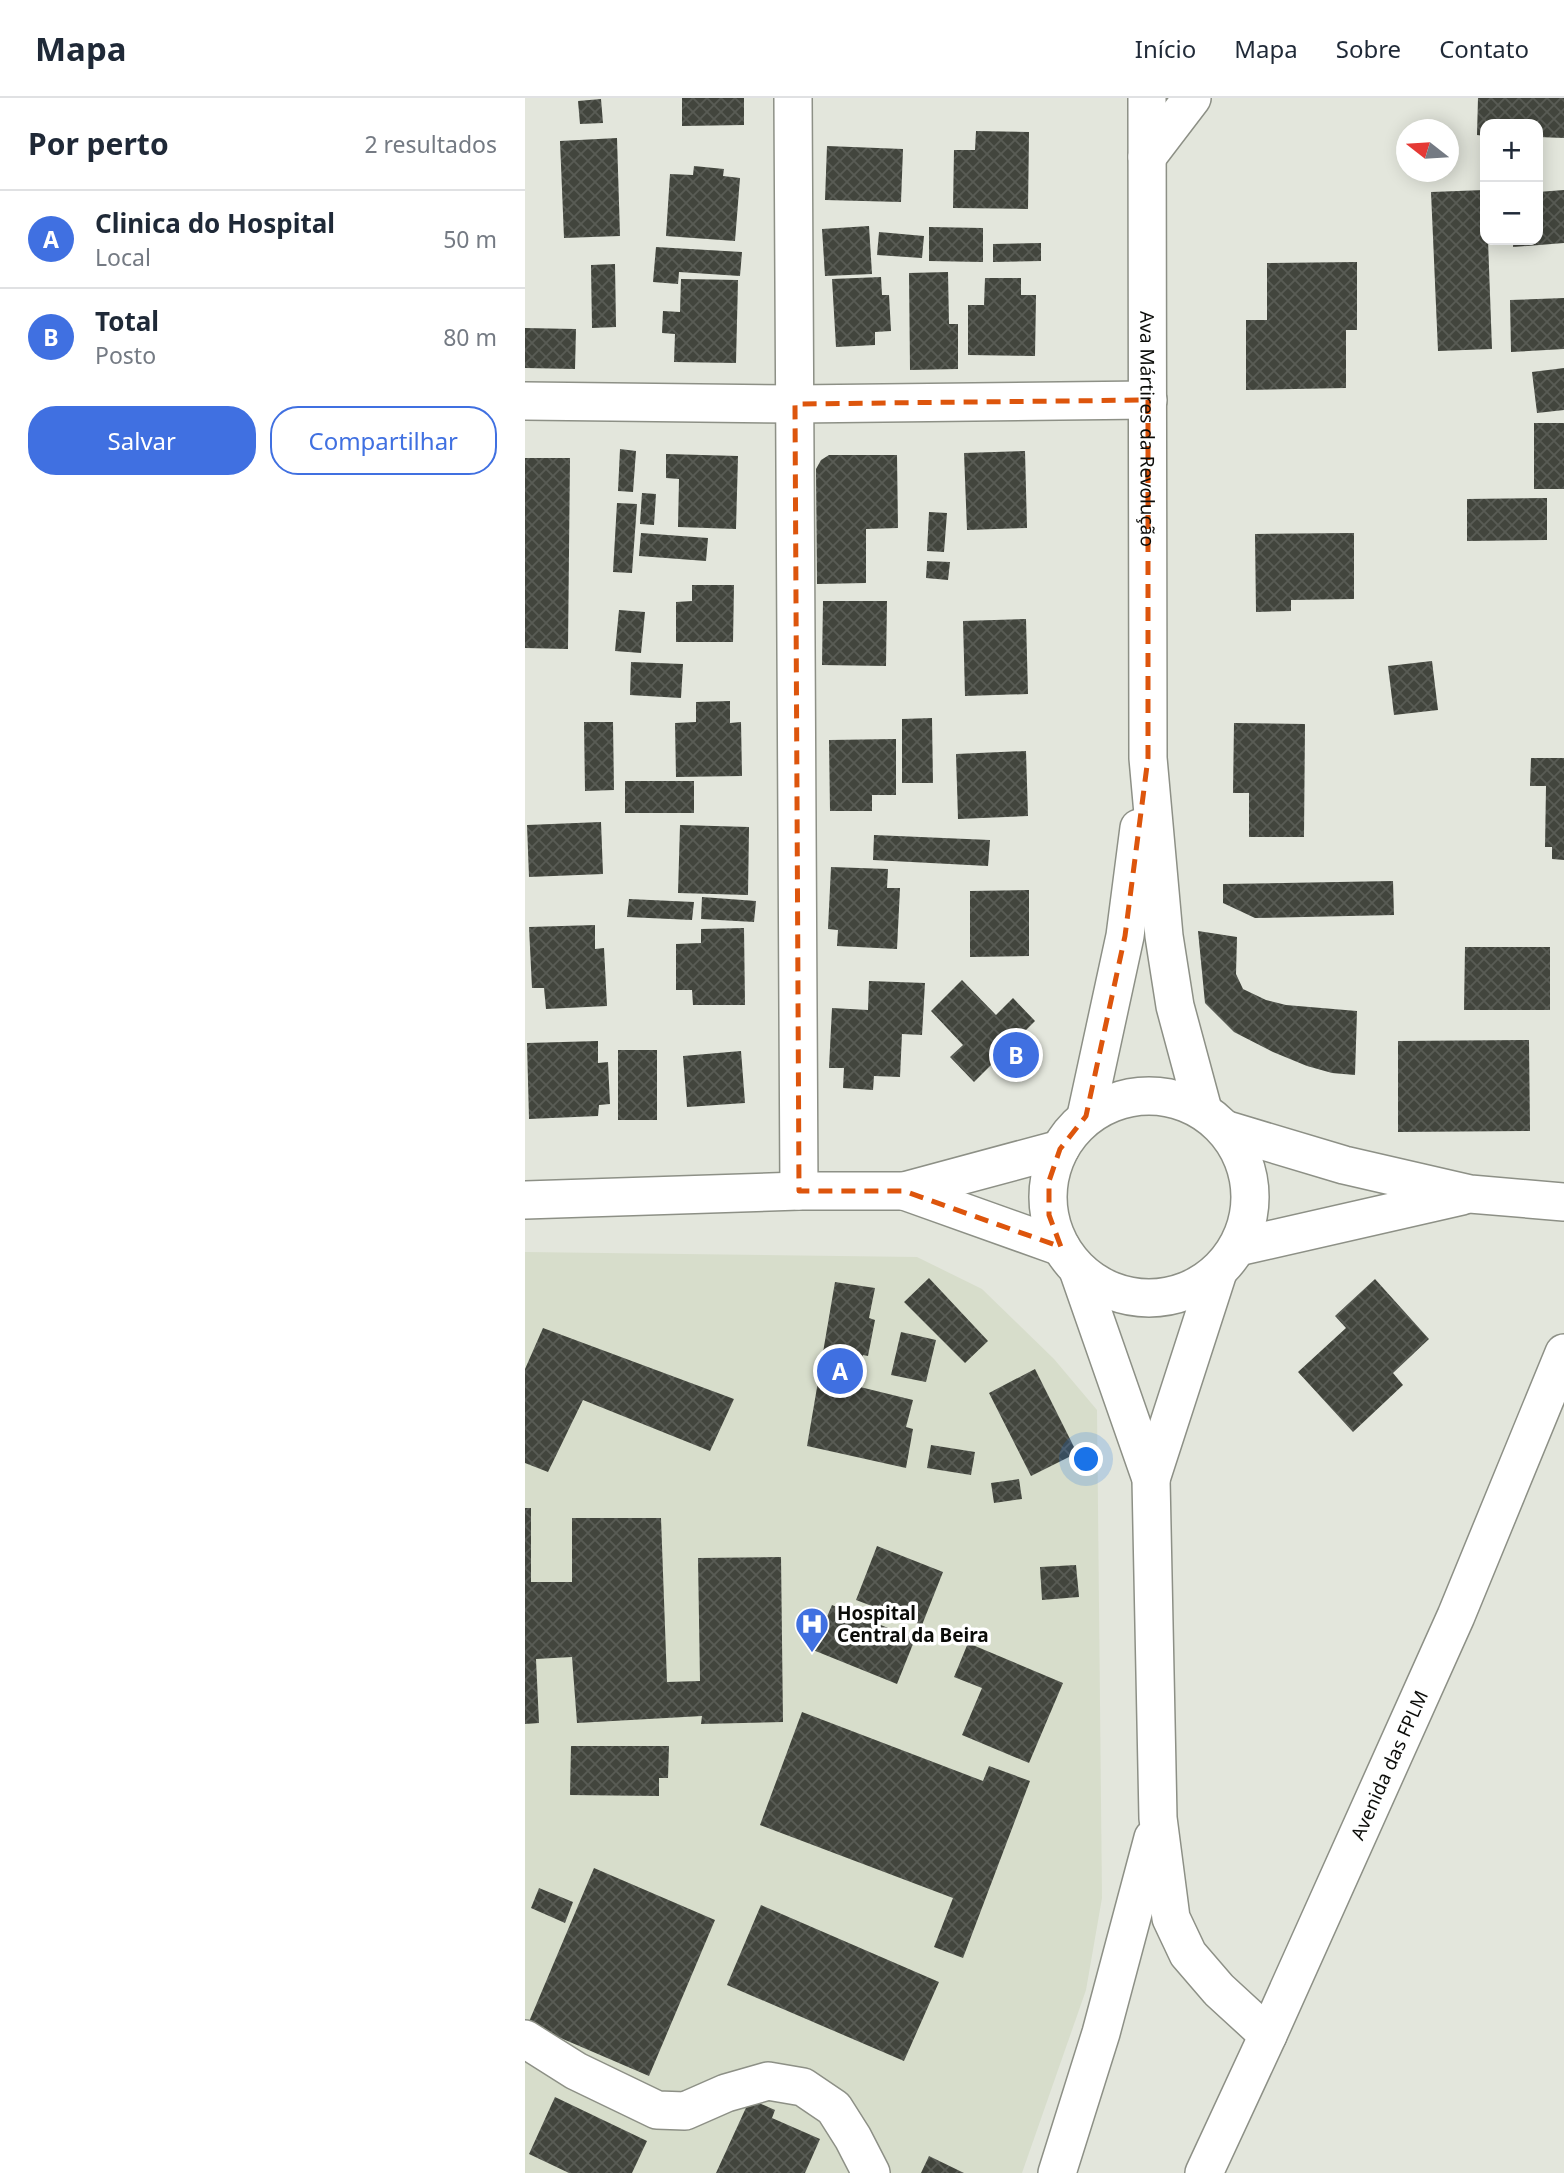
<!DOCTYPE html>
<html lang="pt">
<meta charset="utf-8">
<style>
body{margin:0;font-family:"Noto Sans",sans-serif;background:#f6f6f7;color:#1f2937}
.controls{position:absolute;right:21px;top:21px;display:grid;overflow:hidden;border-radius:14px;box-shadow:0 4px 18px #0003}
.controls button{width:63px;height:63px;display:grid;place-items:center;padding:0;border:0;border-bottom:2px solid #e0e1e3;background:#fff;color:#1f2937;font:35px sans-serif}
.compass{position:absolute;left:871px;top:21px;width:63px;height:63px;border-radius:50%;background:#fff;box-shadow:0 4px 18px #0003;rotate:287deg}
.you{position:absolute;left:562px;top:1362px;width:24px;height:24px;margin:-18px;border:5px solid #fff;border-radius:50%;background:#1a73e8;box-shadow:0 0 0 10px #1a73e833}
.badge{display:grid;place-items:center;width:46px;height:46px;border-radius:50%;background:#4070e1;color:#fff;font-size:23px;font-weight:700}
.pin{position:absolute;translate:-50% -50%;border:4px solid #fff;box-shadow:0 2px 7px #0006}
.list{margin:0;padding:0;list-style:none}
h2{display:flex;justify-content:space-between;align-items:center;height:91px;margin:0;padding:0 28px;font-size:30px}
h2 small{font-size:23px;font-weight:400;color:#747a83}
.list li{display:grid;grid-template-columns:46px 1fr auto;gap:21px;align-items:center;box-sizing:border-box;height:98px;padding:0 28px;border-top:2px solid #e0e1e3}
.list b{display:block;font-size:26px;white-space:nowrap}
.list p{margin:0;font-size:23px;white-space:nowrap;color:#747a83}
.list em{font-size:23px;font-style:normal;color:#747a83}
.actions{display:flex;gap:14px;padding:21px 28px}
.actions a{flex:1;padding:16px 0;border:2px solid #4070e1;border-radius:28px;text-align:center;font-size:24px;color:#4070e1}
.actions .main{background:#4070e1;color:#fff}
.map{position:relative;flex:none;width:1039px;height:2075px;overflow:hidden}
header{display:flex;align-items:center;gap:42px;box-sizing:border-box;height:98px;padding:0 35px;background:#fff;border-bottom:2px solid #e0e1e3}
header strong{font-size:33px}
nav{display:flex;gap:38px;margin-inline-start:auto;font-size:24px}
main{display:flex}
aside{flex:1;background:#fff}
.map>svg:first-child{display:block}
.built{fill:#d7ddcb}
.building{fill:url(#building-cross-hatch)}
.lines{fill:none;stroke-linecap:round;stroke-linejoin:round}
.minor-casing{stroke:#8d9086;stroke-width:40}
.minor{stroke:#fff;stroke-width:37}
.marked{fill:none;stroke:#dd550c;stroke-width:5;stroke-dasharray:14 9;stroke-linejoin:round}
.labels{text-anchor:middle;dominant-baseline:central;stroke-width:7;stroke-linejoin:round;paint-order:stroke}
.street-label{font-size:19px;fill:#0b0c09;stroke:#fff}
.poi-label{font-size:19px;font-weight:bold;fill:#0b0c09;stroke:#fff;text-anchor:start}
</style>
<header>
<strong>Mapa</strong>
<nav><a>Início</a><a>Mapa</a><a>Sobre</a><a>Contato</a></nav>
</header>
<main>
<aside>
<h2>Por perto<small>2 resultados</small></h2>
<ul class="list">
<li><span class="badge">A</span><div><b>Clinica do Hospital</b><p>Local</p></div><em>50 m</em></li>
<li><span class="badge">B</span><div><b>Total</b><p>Posto</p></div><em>80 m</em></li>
</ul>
<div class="actions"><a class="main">Salvar</a><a>Compartilhar</a></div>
</aside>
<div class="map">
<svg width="1039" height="2075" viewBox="0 0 1039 2075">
<defs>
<pattern id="building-cross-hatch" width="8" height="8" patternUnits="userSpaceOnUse" patternTransform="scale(1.75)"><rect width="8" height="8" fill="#42453d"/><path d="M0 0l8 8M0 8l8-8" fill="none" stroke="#595c55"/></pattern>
</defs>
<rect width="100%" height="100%" fill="#e3e6dc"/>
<path class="built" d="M0,1154L392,1159L457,1191L529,1261L572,1312L577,1800L561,1892L497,2075H0Z"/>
<path class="building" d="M157,0H219V27L157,28Z
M953,0H1039V40L1013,39V26H960V38L952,37Z
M76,1L78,25L55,26L53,3Z
M451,33L504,34L503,111L428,110L429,52H450Z
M92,40L95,138L39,140L35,43Z
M302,48L378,51L376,104L300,102Z
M169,68L199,71L198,78L215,80L210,143L141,138L145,76L168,77Z
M960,92V142H963L967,251L913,253L906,94Z
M1039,92V145L988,149V142H1013V94Z
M344,128L347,176L300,178L297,131Z
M404,129L458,130V164L404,163Z
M354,134L399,138L397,160L352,157Z
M516,145V163L468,164V146Z
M131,149L217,154L215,178L154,174L153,186L128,184Z
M832,164V232H821V290L721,292V222H742V165Z
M90,166L91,229L67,230L66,167Z
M423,174L424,226H433V271L385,272L384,175Z
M356,179L357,197H364L366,233L350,234V247L311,249L307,181Z
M460,180H496V197H511L510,258L443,257V207H459Z
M156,181L213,182L211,265L149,264L150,236L137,235L138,213L155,214Z
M1039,200V251L986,254L985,202Z
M0,230L51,231L50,271L0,270Z
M1039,270V312L1012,315L1007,274Z
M1009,325H1039V391H1009Z
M95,351L111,353L108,394L93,393Z
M500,353L502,430L442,432L439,355Z
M141,356L213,358L211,431L153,429L154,381L141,380Z
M304,357H372L373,430L341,431V485L292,486L291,371L296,362Z
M0,360H45L43,551L0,550Z
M117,395L131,396L129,427L115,426Z
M1022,400V442L942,443V401Z
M92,405L112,406L107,475L88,474Z
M404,414L422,415L419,454L402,453Z
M116,435L183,440L181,463L114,458Z
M829,435V501L766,502V513L731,514L730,436Z
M402,463L425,464L423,482L401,480Z
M167,487H209L208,544H151V504L167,503Z
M298,503H362L361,568L297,567Z
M94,512L120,514L116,555L90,553Z
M501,521L503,596L440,598L438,523Z
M907,563L913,612L869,617L863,568Z
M106,564L158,566L156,600L105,597Z
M205,603V625L216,624L217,678L151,679L150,625L171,624V604Z
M407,620L408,685H377V621Z
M59,624H88L89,692L60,693Z
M709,625L780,626L779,739H724V695H708Z
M371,641V697H347V713H305L304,642Z
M501,653L503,718L433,721L431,656Z
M1006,660H1039V762L1027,761V749H1020L1021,688H1005Z
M100,683H169V715H100Z
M76,724L78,776L4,779L2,727Z
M155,727L224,729L223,797L153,795Z
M349,737L465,742L463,768L348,762Z
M306,769L363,771L362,790H375L372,851L312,848L313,832L303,831Z
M868,783L869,817L730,820L698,805V786Z
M504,792V858L445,859V793Z
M177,799L231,803L229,824L176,821Z
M104,801L169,804L167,822L102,819Z
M70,827V851L79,850L82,908L21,911L19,890H7L4,829Z
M219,830L220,907H168L167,892H151V846L176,845V831Z
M673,833L712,839L711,876L718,891L741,902L761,907L832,913L830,977L807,975L782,968L748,954L709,934L680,905Z
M940,849H1025V912H939Z
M437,882L471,917L488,900L510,923L449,984L425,959L438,947L406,913Z
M344,883L400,885L397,937L377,936L375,979L349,978L348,992L318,990L319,970H304L307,910L343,912Z
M1004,942L1005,1033L873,1034V943Z
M73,943V965L83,964L85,1006L74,1007L73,1018L4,1021L2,945Z
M93,952H132V1022H93Z
M216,953L220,1005L162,1009L158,958Z
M404,1180L463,1243L440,1265L379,1204Z
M850,1181L904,1241L868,1275L878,1287L828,1334L773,1274L821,1230L810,1218Z
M310,1184L350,1190L344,1220L350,1222L343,1258L338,1257L331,1288L388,1302L381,1329L388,1331L381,1370L282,1348Z
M18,1230L209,1301L185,1353L58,1302L23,1374L0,1365V1271Z
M376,1234L411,1242L401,1284L366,1277Z
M510,1271L552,1355L506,1378L464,1295Z
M406,1347L450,1354L446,1377L402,1370Z
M494,1381L497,1401L469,1405L466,1385Z
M0,1410H6V1484H47V1420H136L142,1584L175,1583L173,1460L256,1459L258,1624L176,1626L177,1618L52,1625L47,1559L11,1561L14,1625L0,1626Z
M352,1448L418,1474L397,1527L331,1502Z
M551,1467L554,1499L517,1502L515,1469Z
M307,1507L390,1541L372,1586L288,1552Z
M443,1545L538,1585L504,1665L437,1637L457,1590L429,1579Z
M277,1614L458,1683L464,1668L505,1683L438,1860L409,1849L428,1800L235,1727Z
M46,1648H144L143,1680H134V1698L45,1697Z
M69,1770L190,1822L124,1978L3,1926Z
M14,1790L48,1804L40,1825L6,1810Z
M236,1807L414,1884L379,1963L202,1887Z
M30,1999L122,2043L107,2075H44L4,2056Z
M225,2001L250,2012L247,2020L295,2041L280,2075H191Z
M404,2058L439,2075H396Z"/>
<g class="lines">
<g class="minor-casing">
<g id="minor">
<path d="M268,0L274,1093"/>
<path id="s1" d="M622,0L623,660L639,838L650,908L678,1012"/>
<path d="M622,59L667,0"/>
<path d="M0,303L270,306L623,302"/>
<circle cx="624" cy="1099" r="101"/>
<path d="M561,1018L600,838L614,730"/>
<path d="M702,1032L819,1067L945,1096L1039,1104"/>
<path d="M379,1093L536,1149"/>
<path d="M0,1102L274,1093H379L535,1051"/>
<path d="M713,1149L937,1098"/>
<path d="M553,1172L626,1381L633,1720L646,1820L663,1856L694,1892L743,1937"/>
<path d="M626,1381L693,1174"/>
<path d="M0,1941L51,1973L132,2012L160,2013L201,1995L243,1983L278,1989L309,2010L328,2040L346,2075"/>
<path d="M532,2075L576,1935L628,1740"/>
<path id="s2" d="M679,2075L743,1937L931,1518L1039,1255"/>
</g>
</g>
<use href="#minor" class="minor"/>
</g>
<path class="marked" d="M623,302V660L600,838L561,1018L535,1051L524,1083V1117L536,1149L379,1093H274L270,306Z"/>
<defs>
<g id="hospital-pin" transform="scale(1.75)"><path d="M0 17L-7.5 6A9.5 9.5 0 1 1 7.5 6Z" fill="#4070e1" stroke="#fff"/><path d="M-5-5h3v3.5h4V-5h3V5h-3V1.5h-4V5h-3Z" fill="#fff"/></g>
</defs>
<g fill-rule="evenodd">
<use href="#hospital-pin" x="287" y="1526"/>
</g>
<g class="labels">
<g class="street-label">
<text stroke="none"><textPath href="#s1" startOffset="331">Ava Mártires da Revolução</textPath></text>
<text stroke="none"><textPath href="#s2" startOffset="448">Avenida das FPLM</textPath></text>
</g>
<g class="poi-label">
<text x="312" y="1515">Hospital<tspan x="312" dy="22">Central da Beira</tspan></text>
</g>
</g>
</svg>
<div class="controls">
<button>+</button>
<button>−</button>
</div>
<svg class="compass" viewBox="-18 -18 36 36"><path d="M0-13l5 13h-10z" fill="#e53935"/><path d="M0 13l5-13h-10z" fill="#747a83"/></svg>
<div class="you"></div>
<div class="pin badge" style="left:315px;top:1273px">A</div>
<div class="pin badge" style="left:491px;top:957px">B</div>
</div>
</main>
